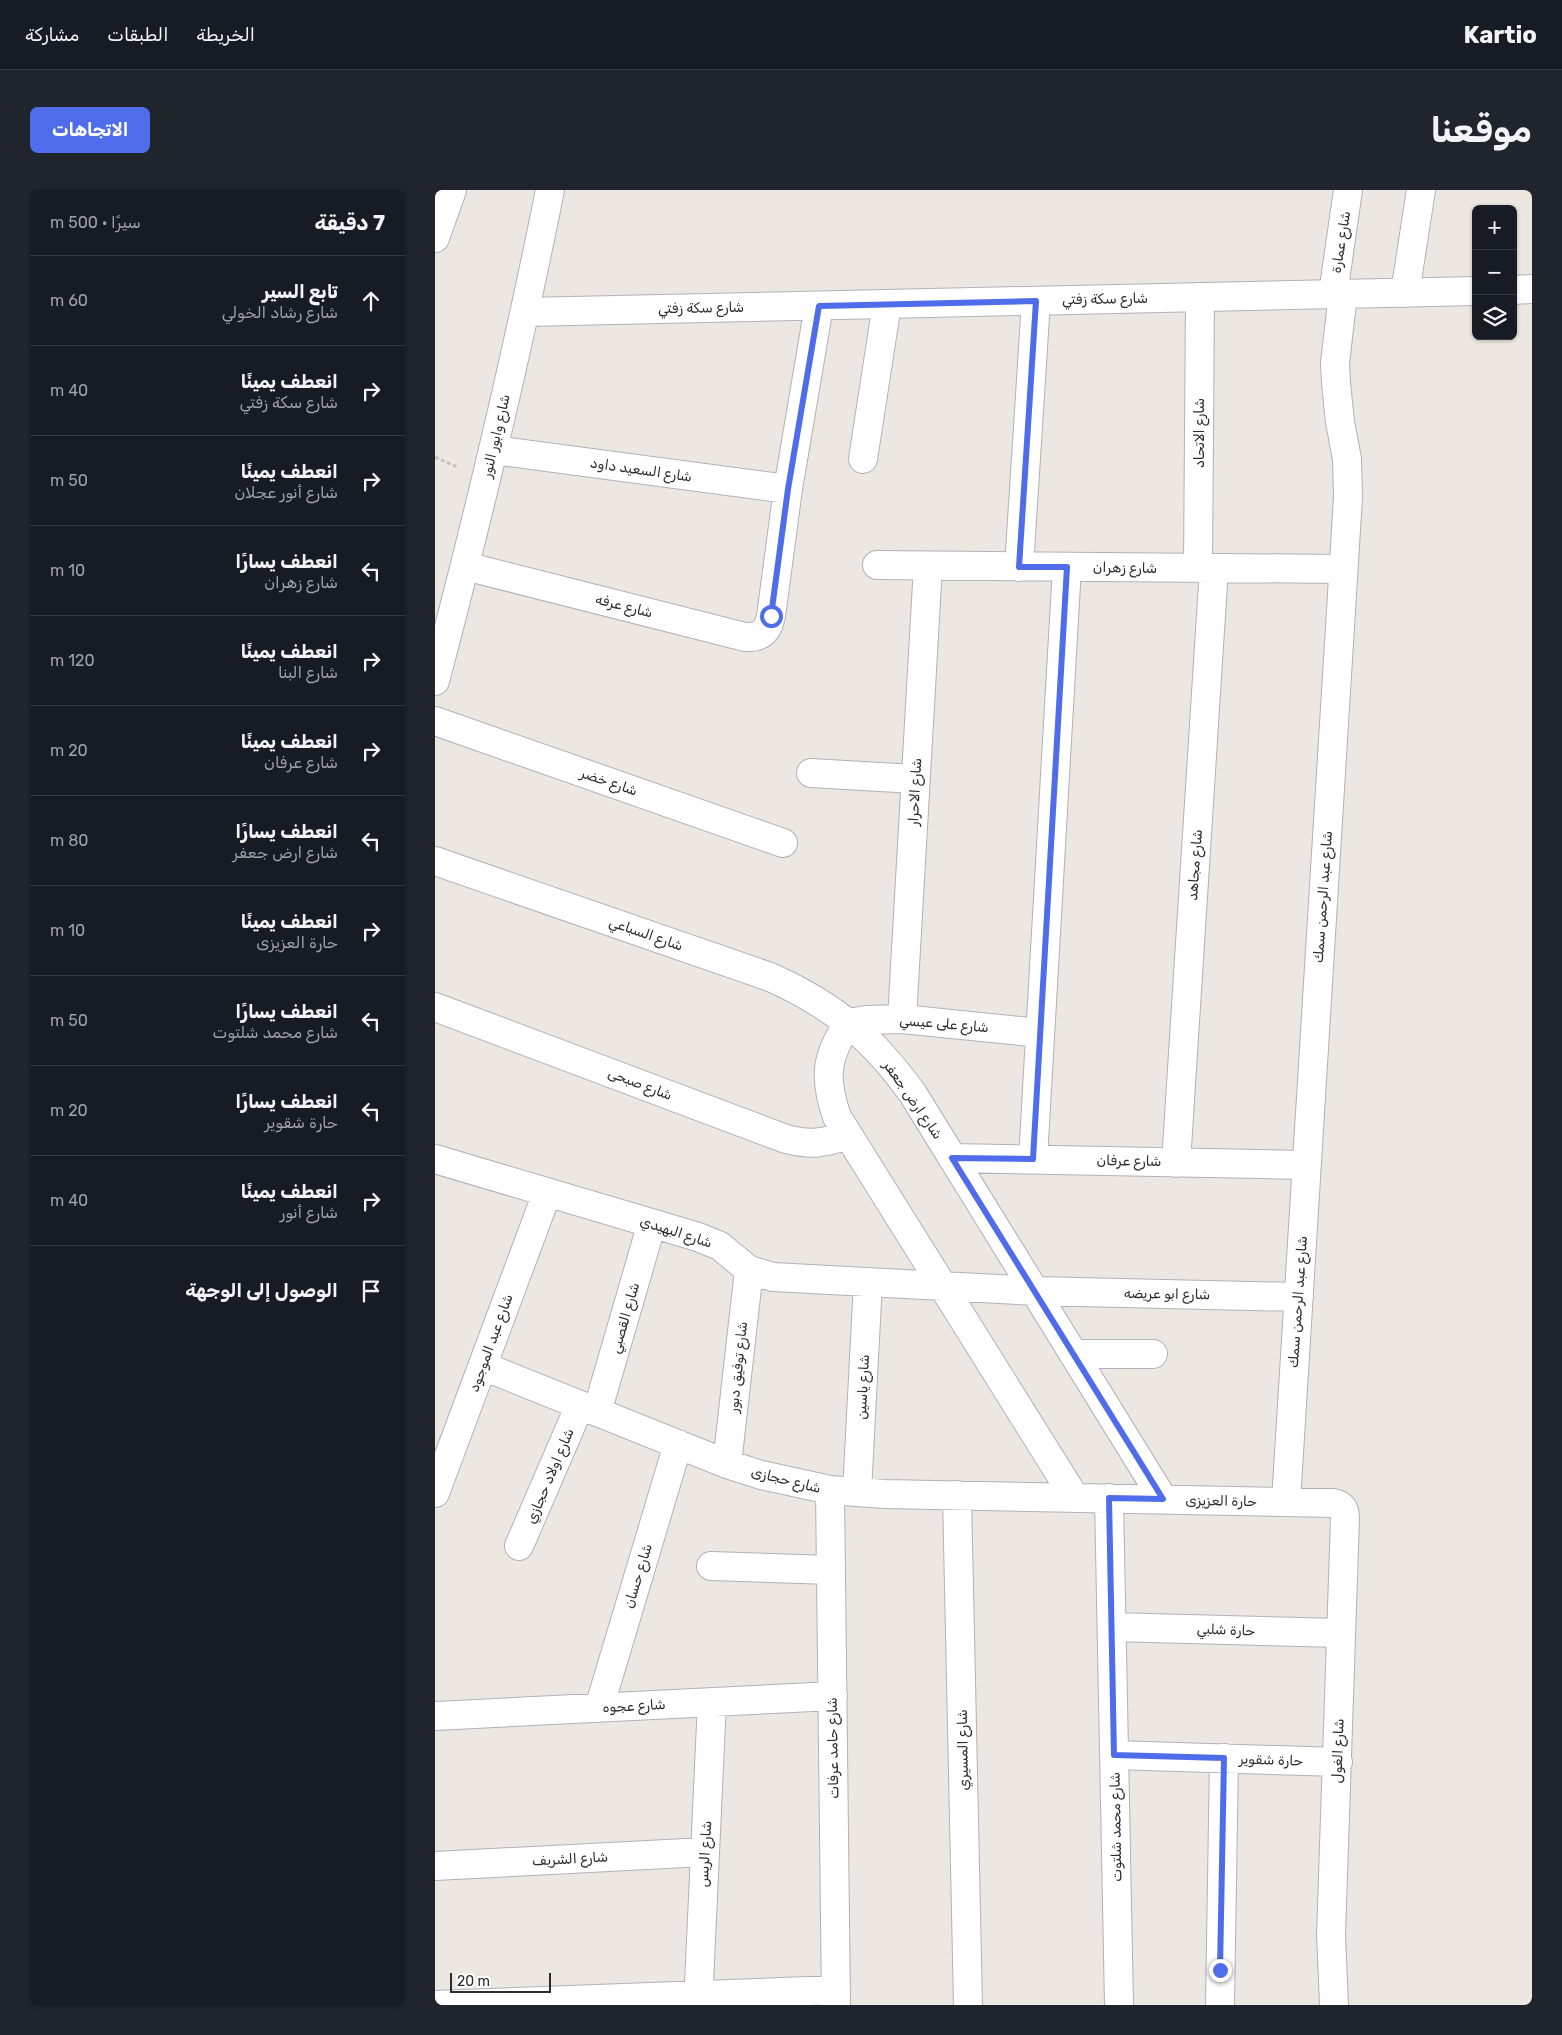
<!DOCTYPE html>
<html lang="ar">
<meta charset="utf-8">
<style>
body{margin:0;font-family:Rubik,"Noto Naskh Arabic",sans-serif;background:#20242c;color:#f1f3f6;direction:rtl}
.controls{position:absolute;right:15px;top:15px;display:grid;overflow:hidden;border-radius:8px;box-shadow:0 1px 4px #0004}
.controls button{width:45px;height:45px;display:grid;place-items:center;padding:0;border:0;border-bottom:1px solid #363941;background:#171b24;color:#f1f3f6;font:25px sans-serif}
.scale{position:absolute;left:15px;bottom:12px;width:101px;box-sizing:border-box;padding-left:5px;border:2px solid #2c2c2c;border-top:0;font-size:14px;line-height:18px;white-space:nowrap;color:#2c2c2c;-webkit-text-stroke:4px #fff;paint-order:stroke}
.stop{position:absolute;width:15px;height:15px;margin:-11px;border:4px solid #4f6dea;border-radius:50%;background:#fff}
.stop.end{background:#4f6dea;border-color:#fff;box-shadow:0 1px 5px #0008}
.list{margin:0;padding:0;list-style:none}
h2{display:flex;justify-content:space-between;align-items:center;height:65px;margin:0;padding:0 20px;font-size:21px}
h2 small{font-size:16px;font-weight:400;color:#9ea1a6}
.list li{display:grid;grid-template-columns:32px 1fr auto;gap:15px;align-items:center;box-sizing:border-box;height:90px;padding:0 20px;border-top:1px solid #363941}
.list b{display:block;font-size:19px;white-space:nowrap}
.list p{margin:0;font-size:16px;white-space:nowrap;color:#9ea1a6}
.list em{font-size:16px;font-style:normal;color:#9ea1a6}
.icon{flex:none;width:28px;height:28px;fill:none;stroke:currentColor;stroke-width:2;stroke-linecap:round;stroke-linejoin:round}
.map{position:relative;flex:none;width:1097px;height:1815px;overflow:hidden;direction:ltr;border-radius:8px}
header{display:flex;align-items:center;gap:30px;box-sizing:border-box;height:70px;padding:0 25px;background:#171b24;border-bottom:1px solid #363941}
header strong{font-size:24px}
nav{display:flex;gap:28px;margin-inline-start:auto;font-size:18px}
.intro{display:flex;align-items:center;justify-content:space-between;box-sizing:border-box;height:120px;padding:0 30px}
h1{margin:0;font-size:35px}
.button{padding:12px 22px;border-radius:8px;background:#4f6dea;color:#fff;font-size:18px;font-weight:700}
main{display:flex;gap:30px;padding:0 30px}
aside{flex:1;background:#171b24;border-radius:8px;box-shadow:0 1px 4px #0004}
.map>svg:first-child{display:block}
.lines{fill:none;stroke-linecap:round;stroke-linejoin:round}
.minor-casing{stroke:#b0b2bb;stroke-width:30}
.tertiary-casing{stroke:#b0b2bb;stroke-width:30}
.secondary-casing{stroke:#b0b2bb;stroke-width:30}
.path{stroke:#c4c4c4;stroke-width:3;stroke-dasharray:4 2.5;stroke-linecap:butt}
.minor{stroke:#fff;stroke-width:28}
.tertiary{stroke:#fff;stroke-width:28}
.secondary{stroke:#fff;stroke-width:28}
.route{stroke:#4f6dea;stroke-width:6}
.labels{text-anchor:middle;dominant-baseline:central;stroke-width:4;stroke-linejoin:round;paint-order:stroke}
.street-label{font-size:14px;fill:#2c2c2c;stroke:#fff}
</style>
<header>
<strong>Kartio</strong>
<nav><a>الخريطة</a><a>الطبقات</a><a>مشاركة</a></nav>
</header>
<div class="intro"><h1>موقعنا</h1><a class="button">الاتجاهات</a></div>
<main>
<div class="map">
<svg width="1097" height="1815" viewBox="0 0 1097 1815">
<rect width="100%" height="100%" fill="#ece7e0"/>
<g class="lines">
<g class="minor-casing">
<path id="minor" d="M970,103L986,0
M898,104L913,0
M58,260L353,299
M428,269L452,114
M442,375L908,379
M30,376L310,447C326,448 333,441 336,426L353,299L384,116
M584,377L601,111
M763,378L765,107
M0,531L348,653
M376,583L480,589
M0,671L335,787C398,815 438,848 478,904L728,1309
M0,817L351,949C374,955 391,954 412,944
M467,829L493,376
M414,833C390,866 389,889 402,927L640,1308
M414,833L431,830L467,829L605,843
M517,968L871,975
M0,969L263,1047L285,1056L314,1080L338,1087L600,1101L864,1107
M598,969L632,377
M741,973L779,378
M638,1164H718
M48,1176L292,1274L326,1285L395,1300L450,1304L898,1313C907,1315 910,1319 910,1328L896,1745L899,1815
M162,1222L217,1033
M292,1274L314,1080
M395,1300L401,1815
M422,1302L433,1092
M0,1303L112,1003
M522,1305L533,1815
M674,1308L684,1815
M851,1312L913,307L912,269L905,232L901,193L900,173L908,104
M84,1356L145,1215
M276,1376L396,1380
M677,1437L906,1443
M164,1518L243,1254
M0,1526L398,1506
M679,1565L903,1572
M0,1676L270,1662
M0,1815L401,1800
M263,1815L277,1512
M785,1815L789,1568"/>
</g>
<g class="tertiary-casing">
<path id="tertiary" d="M1078,100L1097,99
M90,122L1041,101"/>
</g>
<g class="secondary-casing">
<path id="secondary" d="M0,48L17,0
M0,491C43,328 82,165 115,0"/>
</g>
<path class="path" d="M0,267L22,277"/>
<use href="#minor" class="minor"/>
<use href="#tertiary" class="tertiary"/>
<use href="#secondary" class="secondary"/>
</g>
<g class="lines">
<path class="route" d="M336,426L353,299L384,116L601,111L584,377H632L598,969L517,968L728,1309L674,1308L679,1565L789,1568L785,1780"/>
</g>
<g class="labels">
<g class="street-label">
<text transform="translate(906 52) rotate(-81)">شارع عمارة</text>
<text transform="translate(670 109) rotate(-1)">شارع سكة زفتي</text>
<text transform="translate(266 118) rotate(-1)">شارع سكة زفتي</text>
<text transform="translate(764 243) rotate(-90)">شارع الاتحاد</text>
<text transform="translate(61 246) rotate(-77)">شارع وابور النور</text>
<text transform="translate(206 280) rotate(8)">شارع السعيد داود</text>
<text transform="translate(690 378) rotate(1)">شارع زهران</text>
<text transform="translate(189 416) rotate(14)">شارع عرفه</text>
<text transform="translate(174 592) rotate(19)">شارع خضر</text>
<text transform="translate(480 602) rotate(-87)">شارع الاحرار</text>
<text transform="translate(760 675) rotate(-86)">شارع مجاهد</text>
<text transform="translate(888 707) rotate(-86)">شارع عبد الرحمن سمك</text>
<text transform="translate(211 744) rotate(19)">شارع السباعي</text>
<text transform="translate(509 834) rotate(5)">شارع على عيسي</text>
<text transform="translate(205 894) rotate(21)">شارع صبحى</text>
<text transform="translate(478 910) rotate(55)">شارع ارض جعفر</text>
<text transform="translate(694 971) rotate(1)">شارع عرفان</text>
<text transform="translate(241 1042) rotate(18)">شارع البهيدي</text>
<text transform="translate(732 1104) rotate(1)">شارع ابو عريضه</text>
<text transform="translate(863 1112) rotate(-86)">شارع عبد الرحمن سمك</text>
<text transform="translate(190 1128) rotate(-74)">شارع القصبي</text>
<text transform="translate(56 1153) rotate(-70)">شارع عبد الموجود</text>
<text transform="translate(303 1177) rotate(-84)">شارع توفيق دبور</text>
<text transform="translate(428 1197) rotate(-87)">شارع ياسين</text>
<text transform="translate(115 1286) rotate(-67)">شارع اولاد حجازي</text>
<text transform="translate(351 1290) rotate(14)">شارع حجازى</text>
<text transform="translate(786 1311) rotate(1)">حارة العزيزى</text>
<text transform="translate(203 1386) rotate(-73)">شارع حسان</text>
<text transform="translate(791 1440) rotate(2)">حارة شلبي</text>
<text transform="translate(199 1516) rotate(-3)">شارع عجوه</text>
<text transform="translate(398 1558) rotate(-91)">شارع حامد عرفات</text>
<text transform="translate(528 1560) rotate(-91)">شارع المسيري</text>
<text transform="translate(903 1561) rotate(-88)">شارع الغول</text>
<text transform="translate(836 1570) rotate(2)">حارة شقوير</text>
<text transform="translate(681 1637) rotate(-91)">شارع محمد شلتوت</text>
<text transform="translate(270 1664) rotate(-87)">شارع الريس</text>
<text transform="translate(135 1669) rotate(-3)">شارع الشريف</text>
</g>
</g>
</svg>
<div class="controls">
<button>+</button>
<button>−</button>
<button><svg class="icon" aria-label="layers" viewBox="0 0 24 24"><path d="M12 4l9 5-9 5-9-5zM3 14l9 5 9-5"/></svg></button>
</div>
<div class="scale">20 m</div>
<div class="stop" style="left:336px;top:426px"></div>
<div class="stop end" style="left:785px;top:1780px"></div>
</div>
<aside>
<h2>7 دقيقة<small>سيرًا · 500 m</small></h2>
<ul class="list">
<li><svg class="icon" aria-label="ahead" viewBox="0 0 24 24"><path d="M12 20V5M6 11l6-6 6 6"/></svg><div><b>تابع السير</b><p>شارع رشاد الخولي</p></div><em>60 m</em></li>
<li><svg class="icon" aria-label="right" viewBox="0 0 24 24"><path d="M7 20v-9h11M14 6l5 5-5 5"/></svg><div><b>انعطف يمينًا</b><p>شارع سكة زفتي</p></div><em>40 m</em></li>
<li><svg class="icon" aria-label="right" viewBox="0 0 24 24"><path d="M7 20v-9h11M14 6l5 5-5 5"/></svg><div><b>انعطف يمينًا</b><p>شارع أنور عجلان</p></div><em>50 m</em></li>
<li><svg class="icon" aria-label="left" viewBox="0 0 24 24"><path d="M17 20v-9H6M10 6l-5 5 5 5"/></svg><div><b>انعطف يسارًا</b><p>شارع زهران</p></div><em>10 m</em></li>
<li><svg class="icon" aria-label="right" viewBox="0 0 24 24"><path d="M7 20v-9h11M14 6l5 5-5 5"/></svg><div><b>انعطف يمينًا</b><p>شارع البنا</p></div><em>120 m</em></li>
<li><svg class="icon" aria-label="right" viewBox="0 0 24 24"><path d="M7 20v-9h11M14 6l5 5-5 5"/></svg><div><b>انعطف يمينًا</b><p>شارع عرفان</p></div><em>20 m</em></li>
<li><svg class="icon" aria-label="left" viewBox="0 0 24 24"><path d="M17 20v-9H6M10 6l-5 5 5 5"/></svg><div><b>انعطف يسارًا</b><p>شارع ارض جعفر</p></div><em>80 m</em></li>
<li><svg class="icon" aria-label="right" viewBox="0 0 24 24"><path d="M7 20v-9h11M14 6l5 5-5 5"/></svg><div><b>انعطف يمينًا</b><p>حارة العزيزى</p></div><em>10 m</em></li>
<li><svg class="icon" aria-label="left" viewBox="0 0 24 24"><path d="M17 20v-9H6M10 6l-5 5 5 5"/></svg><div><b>انعطف يسارًا</b><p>شارع محمد شلتوت</p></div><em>50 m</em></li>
<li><svg class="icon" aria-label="left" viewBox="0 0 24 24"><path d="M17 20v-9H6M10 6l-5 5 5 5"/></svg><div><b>انعطف يسارًا</b><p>حارة شقوير</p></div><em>20 m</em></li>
<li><svg class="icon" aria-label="right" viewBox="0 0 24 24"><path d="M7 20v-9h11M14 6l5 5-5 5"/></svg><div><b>انعطف يمينًا</b><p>شارع أنور</p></div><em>40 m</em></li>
<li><svg class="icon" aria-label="arrive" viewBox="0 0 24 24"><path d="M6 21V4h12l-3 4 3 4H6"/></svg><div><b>الوصول إلى الوجهة</b></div></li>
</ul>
</aside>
</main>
